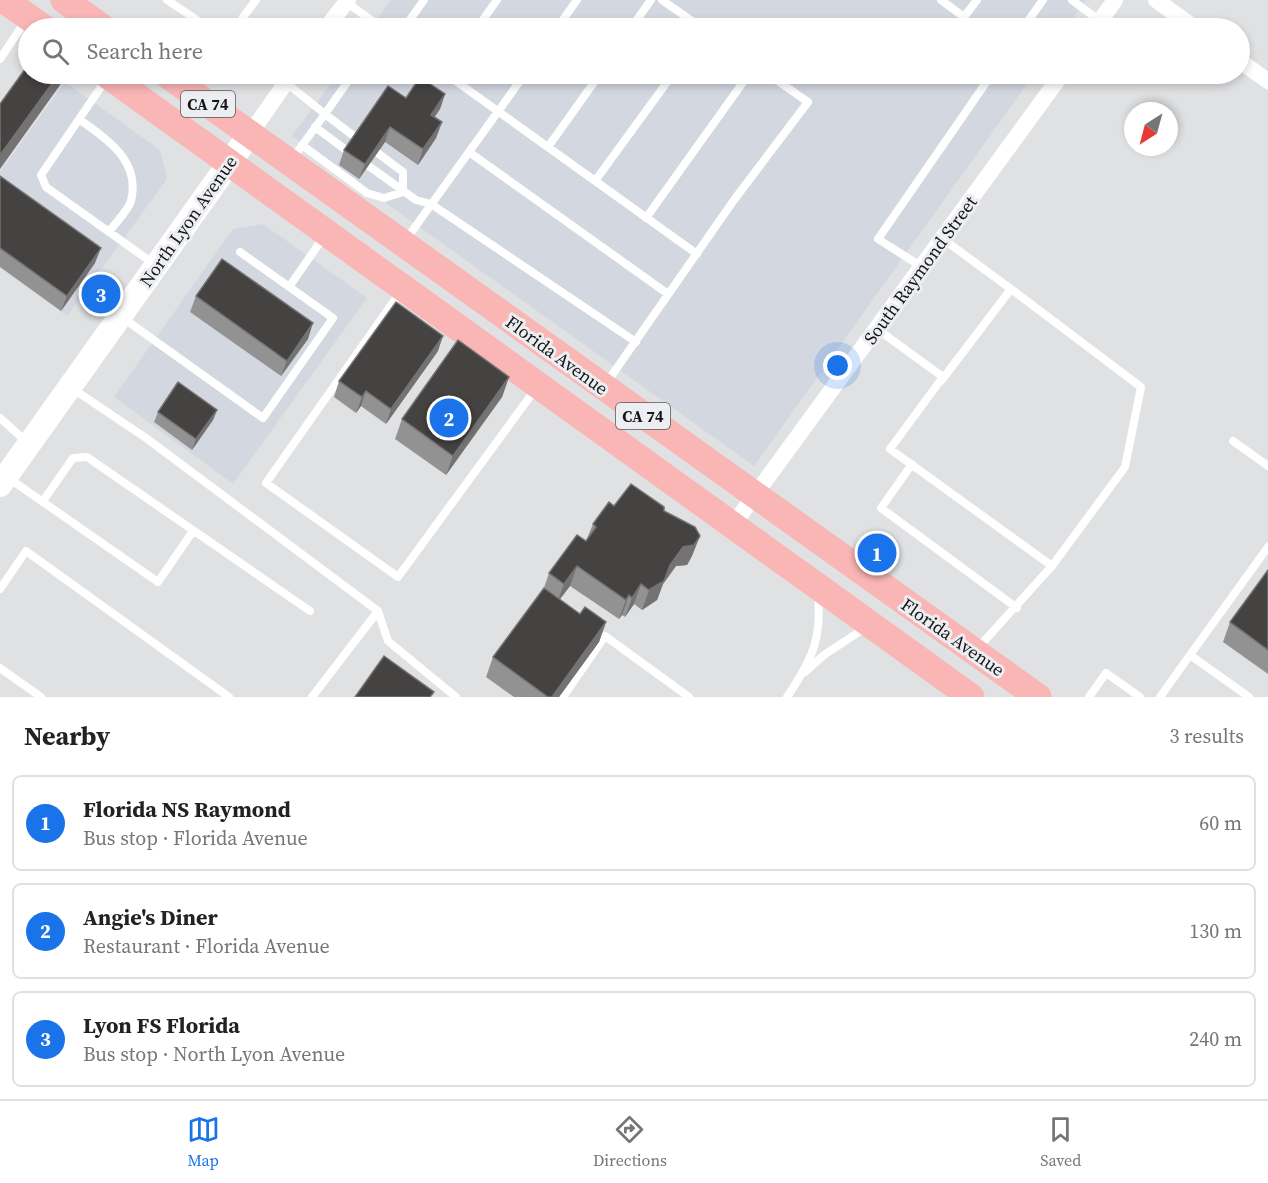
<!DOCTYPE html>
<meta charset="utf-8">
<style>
body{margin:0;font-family:"Source Serif 4",serif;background:#f6f6f6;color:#222}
.compass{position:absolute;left:1124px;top:102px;width:54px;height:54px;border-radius:50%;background:#fff;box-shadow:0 3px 9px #0003;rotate:216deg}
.you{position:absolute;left:838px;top:366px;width:21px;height:21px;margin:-15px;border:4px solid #fff;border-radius:50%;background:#1a73e8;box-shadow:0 0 0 9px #1a73e833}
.badge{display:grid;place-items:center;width:39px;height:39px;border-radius:50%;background:#1a73e8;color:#fff;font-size:20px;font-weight:700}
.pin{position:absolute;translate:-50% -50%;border:3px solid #fff;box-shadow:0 2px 6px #0006}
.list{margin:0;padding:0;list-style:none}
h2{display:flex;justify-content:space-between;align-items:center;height:78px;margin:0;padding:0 24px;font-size:26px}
h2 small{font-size:20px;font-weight:400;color:#767676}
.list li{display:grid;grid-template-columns:39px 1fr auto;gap:18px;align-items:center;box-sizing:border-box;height:96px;margin:0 12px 12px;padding:0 12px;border:2px solid #e0e0e0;border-radius:9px}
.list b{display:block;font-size:22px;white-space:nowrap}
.list p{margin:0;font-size:20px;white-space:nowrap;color:#767676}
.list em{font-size:20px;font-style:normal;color:#767676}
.icon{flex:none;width:33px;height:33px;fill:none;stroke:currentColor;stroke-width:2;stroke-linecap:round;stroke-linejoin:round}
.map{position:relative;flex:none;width:1268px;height:697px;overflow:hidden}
.search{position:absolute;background:#fff;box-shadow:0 3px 9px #0003;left:18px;right:18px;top:18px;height:66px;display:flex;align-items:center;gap:15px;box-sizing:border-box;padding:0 21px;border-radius:33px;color:#767676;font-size:22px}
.sheet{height:402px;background:#fff}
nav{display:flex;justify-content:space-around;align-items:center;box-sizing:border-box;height:84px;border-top:2px solid #e0e0e0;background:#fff;font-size:16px;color:#767676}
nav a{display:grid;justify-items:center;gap:3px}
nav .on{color:#1a73e8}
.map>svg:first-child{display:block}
.built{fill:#d3d7e0}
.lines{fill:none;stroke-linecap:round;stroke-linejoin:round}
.lane{stroke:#fff;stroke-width:8}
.street{stroke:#fff;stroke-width:16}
.secondary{stroke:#fff;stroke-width:24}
.primary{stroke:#fab5b5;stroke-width:27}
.wall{fill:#929292}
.shaded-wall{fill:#747272}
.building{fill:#454341;stroke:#747272;stroke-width:1.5}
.labels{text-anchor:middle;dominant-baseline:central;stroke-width:6;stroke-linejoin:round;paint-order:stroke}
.shield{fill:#edeef1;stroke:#565758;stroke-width:1.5}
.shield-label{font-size:16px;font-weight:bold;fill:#151617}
.street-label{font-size:18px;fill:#151617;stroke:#edeef1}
</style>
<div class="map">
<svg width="1268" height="697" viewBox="0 0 1268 697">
<rect width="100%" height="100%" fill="#e0e1e3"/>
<path class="built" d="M391,0H1086L1066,28H370Z
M338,74H1034L754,466L292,136Z
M65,82L160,150L167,179L67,316L0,267V172Z
M263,224L367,298L233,484L114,397L233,229Z"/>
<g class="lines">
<path class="lane" d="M167,0L209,28
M662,0L702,28
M941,0L964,17L977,0
M1072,0L1100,21
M346,2L382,28
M235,28L256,0
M404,28L424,0
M477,28L497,0
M557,28L577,0
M631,28L651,0
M1023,28L1043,0
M0,59L26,20
M446,74L697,254
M107,78L41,175L46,187L154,264
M285,82L325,114L353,74
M79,119C107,140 141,160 131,201C128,211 115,223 109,232
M315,127L346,150
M302,145L367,193L384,198L403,192V172L375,151
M548,147L600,74
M469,152L668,294
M292,159L325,114L355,137
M366,164L416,200L431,204L636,342
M595,181L673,74
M646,218L749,74
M405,241L525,74
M922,267L878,239L992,74
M289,287L325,235
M401,291L266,483L398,577L537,387
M123,318L263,418L333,318L240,252
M877,329L943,377L890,449L1052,566
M941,381L1011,289L943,239
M605,385L734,200L808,102L768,74
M73,389L146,438L378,611L388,641L456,697
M0,418L29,444
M1233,441L1268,466
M912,464L881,508L1017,608
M7,477L158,582L193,531
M43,501L73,458L87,457L310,611
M0,589L26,551L229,697
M977,649L1052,566L1125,467L1141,387L1011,289
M0,668L41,697
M805,672L824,655L868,626
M312,697L378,611
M563,697L605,636L689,697
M787,697C812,660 822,639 818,595
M1089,697L1106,673L1140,697
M1160,697L1190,655
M1249,697L1190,655L1268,547"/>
<path class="street" d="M1156,0L1195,28
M326,28L348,0
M1095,28L1115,0
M1240,61L1268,81
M250,134L292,74
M733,525L1062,74"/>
<path class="secondary" d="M0,485L250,134"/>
<path class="primary" d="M4,0L44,28
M64,0L103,28
M106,74L971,697
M166,74L1038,697"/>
</g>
<path class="wall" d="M445,94L440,109L434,117L442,122L436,138L418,165L385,142L359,179L339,165L344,150L406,98Z
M0,176L95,263L61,311L0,267Z
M196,296L308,339L281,376L190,312Z
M438,351L386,424L361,406L356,413L334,397L339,381Z
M509,377L502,397L446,475L395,439L402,419Z
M217,410L213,420L192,450L154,422L158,412Z
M614,506L664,511L692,556L687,565L676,566L663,584L657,600L642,610L634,604L625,617L622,615L619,619L570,586L560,599L580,614L606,622L599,642L559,697H514L486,677L493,657L544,588L549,573L586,541L593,524Z
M1268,570V674L1223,642L1230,622Z"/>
<path class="shaded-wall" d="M59,74H66L63,81L0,169V155Z
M445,94L440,109L426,130L431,115Z
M442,122L436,138L418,165L423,149Z
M390,127L385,142L359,179L365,164Z
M101,248L95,263L61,311L67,296Z
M313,323L308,339L281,376L287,361Z
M443,336L438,351L386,424L391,409Z
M509,377L502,397L446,475L453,456Z
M366,391L361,406L356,413L362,397Z
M217,410L213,420L192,450L196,439Z
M700,536L692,556L687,565L676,566L663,584L657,600L642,610L649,590L683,547Z
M577,566L570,586L557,603L564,584Z
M641,584L634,604L625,617L632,598Z
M629,595L622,615L619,619L626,600Z
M606,622L599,642L559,697H552Z"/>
<path class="building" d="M28,65V74H59L0,155V104Z
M420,77L445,94L431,115L442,122L423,149L390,127L365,164L344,150L388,86L406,98Z
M0,176L101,248L67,296L0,248Z
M222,259L313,323L287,361L196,296Z
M396,302L443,336L391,409L366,391L362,397L339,381Z
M458,340L509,377L453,456L402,419Z
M178,382L217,410L196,439L158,412Z
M631,484L664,507V511L695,527L700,536L694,545L683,547L670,565L664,581L649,590L641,584L632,598L629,595L626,600L577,566L564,584L549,573L577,535L586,541L596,527L593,524L609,502L614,506Z
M1268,570V650L1230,622Z
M544,588L580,614L585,607L606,622L552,697H548L493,657Z
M384,656L434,692L430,697H355Z"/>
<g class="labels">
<g class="shield">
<rect x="181" y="91" width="54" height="26" rx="4.5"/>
<rect x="616" y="403" width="54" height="26" rx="4.5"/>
</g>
<g class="shield-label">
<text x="208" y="104">CA 74</text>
<text x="643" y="416">CA 74</text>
</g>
<g class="street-label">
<text transform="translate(188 221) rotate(-55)">North Lyon Avenue</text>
<text transform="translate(920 270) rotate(-54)">South Raymond Street</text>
<text transform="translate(557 355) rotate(36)">Florida Avenue</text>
<text transform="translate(953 637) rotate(35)">Florida Avenue</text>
</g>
</g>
</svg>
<svg class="compass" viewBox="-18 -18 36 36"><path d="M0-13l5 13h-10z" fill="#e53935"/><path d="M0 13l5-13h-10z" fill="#767676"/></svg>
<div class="you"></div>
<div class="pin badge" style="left:877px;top:553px">1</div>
<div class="pin badge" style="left:449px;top:418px">2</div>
<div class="pin badge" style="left:101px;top:294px">3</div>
<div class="search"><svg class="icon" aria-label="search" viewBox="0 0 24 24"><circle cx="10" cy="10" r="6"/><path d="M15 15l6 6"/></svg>Search here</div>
</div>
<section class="sheet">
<h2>Nearby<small>3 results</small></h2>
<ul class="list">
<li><span class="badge">1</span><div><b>Florida NS Raymond</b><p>Bus stop · Florida Avenue</p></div><em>60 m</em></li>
<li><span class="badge">2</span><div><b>Angie's Diner</b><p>Restaurant · Florida Avenue</p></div><em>130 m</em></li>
<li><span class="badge">3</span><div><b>Lyon FS Florida</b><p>Bus stop · North Lyon Avenue</p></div><em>240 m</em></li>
</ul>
</section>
<nav>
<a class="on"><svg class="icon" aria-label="map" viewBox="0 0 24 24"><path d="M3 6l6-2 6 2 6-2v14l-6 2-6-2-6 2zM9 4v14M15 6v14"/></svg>Map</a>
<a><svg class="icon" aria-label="directions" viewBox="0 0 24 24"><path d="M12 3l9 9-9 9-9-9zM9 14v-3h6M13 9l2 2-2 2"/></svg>Directions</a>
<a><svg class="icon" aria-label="saved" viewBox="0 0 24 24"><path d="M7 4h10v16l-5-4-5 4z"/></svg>Saved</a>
</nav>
